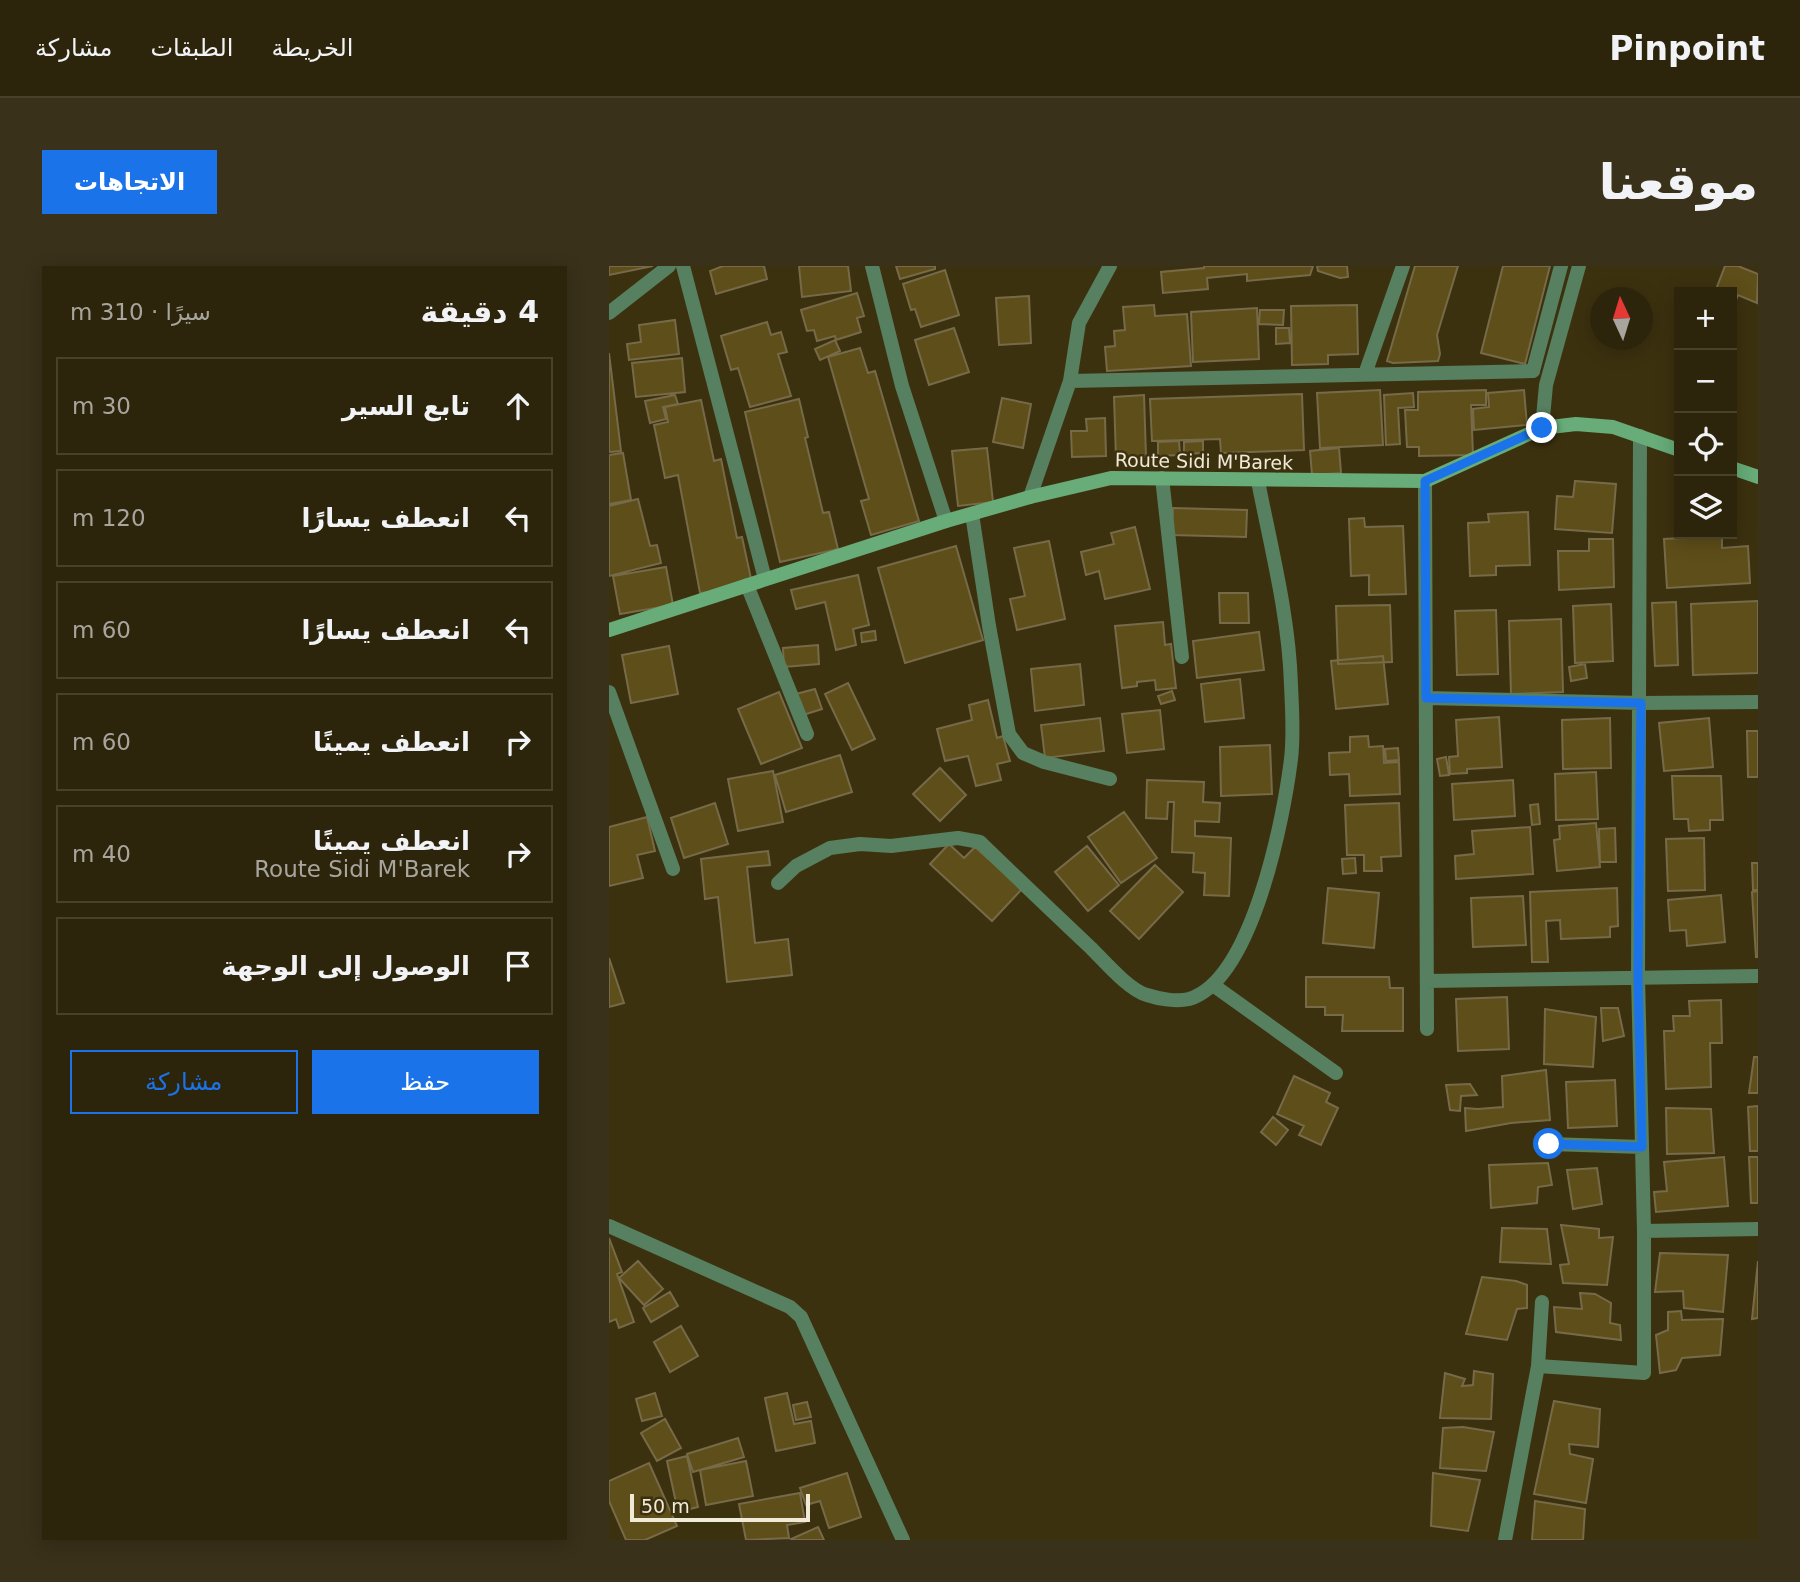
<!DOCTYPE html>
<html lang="ar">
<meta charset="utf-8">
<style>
body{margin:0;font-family:"DejaVu Sans","Noto Naskh Arabic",sans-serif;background:#393119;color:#f1f3f6;direction:rtl}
.controls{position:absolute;right:21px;top:21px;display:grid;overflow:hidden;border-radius:0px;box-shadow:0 4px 18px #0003}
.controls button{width:63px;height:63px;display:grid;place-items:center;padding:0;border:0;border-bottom:2px solid #48422c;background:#2d250b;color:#f1f3f6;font:35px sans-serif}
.compass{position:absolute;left:981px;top:21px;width:63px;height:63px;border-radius:50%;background:#2d250b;box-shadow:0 4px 18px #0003;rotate:356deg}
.scale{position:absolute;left:21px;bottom:18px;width:180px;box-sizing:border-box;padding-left:7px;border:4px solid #f1ead7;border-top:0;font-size:19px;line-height:24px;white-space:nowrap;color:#f1ead7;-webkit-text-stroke:5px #3c310f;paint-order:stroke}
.stop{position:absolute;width:21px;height:21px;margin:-16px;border:5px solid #1a73e8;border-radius:50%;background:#fff}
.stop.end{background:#1a73e8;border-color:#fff;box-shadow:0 2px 7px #0008}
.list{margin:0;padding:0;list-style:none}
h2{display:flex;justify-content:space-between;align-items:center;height:91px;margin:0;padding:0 28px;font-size:30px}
h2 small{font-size:23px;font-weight:400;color:#a7a59d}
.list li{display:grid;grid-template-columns:46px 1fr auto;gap:21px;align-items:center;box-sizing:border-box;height:98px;margin:0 14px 14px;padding:0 14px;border:2px solid #48422c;border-radius:0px}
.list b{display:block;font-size:26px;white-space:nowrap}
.list p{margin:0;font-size:23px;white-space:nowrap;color:#a7a59d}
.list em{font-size:23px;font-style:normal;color:#a7a59d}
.actions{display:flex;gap:14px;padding:21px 28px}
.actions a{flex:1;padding:16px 0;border:2px solid #1a73e8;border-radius:0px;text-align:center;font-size:24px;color:#1a73e8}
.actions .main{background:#1a73e8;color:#fff}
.icon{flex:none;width:38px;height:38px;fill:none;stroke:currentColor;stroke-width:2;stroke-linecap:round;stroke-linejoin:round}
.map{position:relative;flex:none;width:1149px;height:1274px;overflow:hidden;direction:ltr;border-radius:0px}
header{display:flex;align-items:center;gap:42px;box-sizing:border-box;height:98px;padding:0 35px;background:#2d250b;border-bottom:2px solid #48422c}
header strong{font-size:33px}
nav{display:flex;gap:38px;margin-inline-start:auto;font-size:24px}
.intro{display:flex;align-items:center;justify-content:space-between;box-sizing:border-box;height:168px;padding:0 42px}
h1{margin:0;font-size:49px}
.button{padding:18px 32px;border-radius:0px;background:#1a73e8;color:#fff;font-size:24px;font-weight:700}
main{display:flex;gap:42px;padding:0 42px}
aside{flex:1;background:#2d250b;border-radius:0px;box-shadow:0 4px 18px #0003}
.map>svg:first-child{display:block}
.building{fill:#5e4e19;stroke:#766a48;stroke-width:2}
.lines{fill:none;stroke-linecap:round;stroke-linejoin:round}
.lane{stroke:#568060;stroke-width:14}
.street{stroke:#568060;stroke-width:14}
.secondary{stroke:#67ac79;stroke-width:14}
.route{stroke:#1a73e8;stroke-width:9}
.labels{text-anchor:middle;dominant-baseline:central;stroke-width:5;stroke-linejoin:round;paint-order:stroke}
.street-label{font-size:19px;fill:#f1ead7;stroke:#3c310f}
</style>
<header>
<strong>Pinpoint</strong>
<nav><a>الخريطة</a><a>الطبقات</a><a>مشاركة</a></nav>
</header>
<div class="intro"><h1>موقعنا</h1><a class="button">الاتجاهات</a></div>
<main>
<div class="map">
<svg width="1149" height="1274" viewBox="0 0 1149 1274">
<rect width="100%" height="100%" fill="#3c310f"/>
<path class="building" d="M0,0H44L0,9Z
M155,0L158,13L107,28L101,5L114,0Z
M190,0H239L242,25L193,31Z
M287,0H326V3L291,13Z
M595,0H704L701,9L638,15V8L598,12L599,23L554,27L552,6L595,2Z
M708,0H738L739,11L731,12L709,5Z
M806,0H849L828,69L831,88L829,95L784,97L778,95Z
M894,0H941L916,98L872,87Z
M1116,0H1129L1149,8L1148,37L1129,29L1123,44V26H1106Z
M336,4L350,49L312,61L306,43L302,44L294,18Z
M248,27L255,50L248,52L252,66L227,74L226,70L208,75L205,64L198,65L192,44Z
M420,30L422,77L390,79L387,32Z
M545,39L546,50L578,48L582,100L498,105L496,81L506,80L505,65L516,64L514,41Z
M748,39L749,88L719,89V98L683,99L682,40Z
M648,42L650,93L584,96L582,46Z
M651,44H675L674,59L650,58Z
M66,54L70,88L20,94L18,78L32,76L30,59Z
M158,56L162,69L172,66L178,86L169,88L182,130L141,141L129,102L122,104L112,70Z
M345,62L360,106L320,119L306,74Z
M667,62H680L681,77L667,78Z
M226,74L231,85L211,94L206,83Z
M251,82L259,107L266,105L310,255L262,269L252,235L260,233L219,91Z
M0,87L12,185L0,186Z
M73,92L76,126L27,131L23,97Z
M771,124L774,179L711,182L708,127Z
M877,124V139H862L864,189L810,190V181H798L796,144H809V126Z
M915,124L918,159L865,164L864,143L880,141L879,127Z
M804,127L805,141L789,142L791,178L777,179L775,129Z
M693,128L695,184L612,187L611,173L543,175L541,133Z
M66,129L69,138L54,141L57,153L41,157L36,135Z
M535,129L537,191L507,192L505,131Z
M393,132L422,138L414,182L384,176Z
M190,133L199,171L196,172L214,247L220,246L229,283L171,296L136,146Z
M92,134L105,195L112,193L128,272L133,271L144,322L91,327L69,209L56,212L45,159L59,156L56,141Z
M496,152L497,190L463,191L462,165H478L477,153Z
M570,175L571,189L549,190V176Z
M594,175V187L575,188V176Z
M378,182L384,236L349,240L343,185Z
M730,182L732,207L703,209L701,185Z
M14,187L22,234L0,238V189Z
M966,215L1007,218L1003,267L946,263L948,230L964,231Z
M29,233L41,280L48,279L52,297L0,310V240Z
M564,242L638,244L637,271L563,269Z
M919,246L921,299L887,300V309L861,310L859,257L880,256L879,248Z
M755,252L756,261L794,260L797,328L760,329V309L742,310L740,253Z
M526,261L541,323L496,333L490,305L477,309L472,286L505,278L502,267Z
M1113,270V282L1139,280L1141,317L1058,322L1055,273Z
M980,273H1004L1005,321L950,324L949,285H980Z
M440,275L456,353L408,364L401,333L416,330L405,282Z
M347,280L374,374L296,397L269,302Z
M57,301L64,339L11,348L4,310Z
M249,309L260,359L244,363L247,379L227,384L216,336L187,343L182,324Z
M610,327H639L640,357H611Z
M1149,335V407L1084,409L1082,338Z
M1067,336L1069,399L1046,400L1043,337Z
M1002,338L1004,395L966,397L964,340Z
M781,339L783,396L729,398L727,340Z
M887,344L889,408L848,409L846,345Z
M952,353L954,426L902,428L900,355Z
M554,356L556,379L562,378L567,422L547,424L546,414L528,416V420L513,422L506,360Z
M266,365L267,374L253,376L252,367Z
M650,366L655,404L588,412L584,375Z
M209,379L210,398L175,401L174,382Z
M60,380L69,428L22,437L13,389Z
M774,390L779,438L727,443L722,395Z
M471,398L475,439L426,445L422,403Z
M976,398L978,412L962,415L960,401Z
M631,413L635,452L596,456L592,418Z
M239,417L266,473L243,484L216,428Z
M206,423L213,443L194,449L187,428Z
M563,425L566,434L552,438L549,430Z
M170,426L193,482L152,498L129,443Z
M379,434L388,472L394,470L401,495L388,498L392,514L367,520L359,490L336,495L328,463L363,454L360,439Z
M551,444L555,483L518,487L513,448Z
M890,451L893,501L858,503V507L841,508L840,491L849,490L847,454Z
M491,452L495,485L436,492L432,459Z
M1001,452L1002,502L954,503L953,454Z
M1100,452L1104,501L1055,505L1050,457Z
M1138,465H1149V511H1139Z
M759,470L760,481L774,480L775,497L790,496L791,528L741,530L740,508L721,509L720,487L741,486V471Z
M661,479L663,528L612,530L611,481Z
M789,482L790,494L777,495L776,483Z
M231,489L243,526L177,546L166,509Z
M837,491L840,509L831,510L828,493Z
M331,502L357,529L331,555L304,528Z
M164,505L174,556L129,565L119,513Z
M987,506L989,553L947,554L946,508Z
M1063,510H1112L1114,554H1101V564L1080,565L1079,553H1065Z
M538,514L595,516L594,536L611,537L610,556L586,555V570L622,572L620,630L595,629L596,607L584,606L585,587L563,586L565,536H559L558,553L537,552Z
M904,514L906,550L845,554L843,518Z
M106,537L119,578L75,592L62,552Z
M790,537L792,590L772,591L773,605H755V589H738L736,539Z
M929,538L931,558L923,559L921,539Z
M515,546L548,592L512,617L479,571Z
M38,551L46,585L28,589L34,612L0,620V561Z
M987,557L991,601L948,605L945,574L951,573L950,560Z
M921,561L924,608L847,613L846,590L865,588L863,565Z
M1006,562L1007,596H991L990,563Z
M1095,572L1096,624L1059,625L1057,573Z
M340,578L355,592L366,581L413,623L383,655L321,598Z
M478,580L510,619L479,645L446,606Z
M159,585L161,599L138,601L146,677L179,673L183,709L118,716L109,631L96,633L92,593Z
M746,592L747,607L734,608L733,593Z
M1143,597H1149V624H1144Z
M546,599L574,626L530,673L501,645Z
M719,622L770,627L765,682L714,677Z
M1008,622L1009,660L1001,661V671L952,673L951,654L937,655L939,696H923L921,626Z
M1149,625V691H1147L1143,626Z
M1112,629L1116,676L1078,680L1077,664L1061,665L1059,634Z
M914,630L917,679L864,681L862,632Z
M0,692L15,737L0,741Z
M697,711H780L781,722H794V765H733L734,749H716V741H697Z
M898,731L900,783L849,785L847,733Z
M1112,734L1113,777H1101L1102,821L1057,823L1055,765H1065L1064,750H1081L1080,735Z
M992,742H1009L1015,770L994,775Z
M936,743L987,751L984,801L935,798Z
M1145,791H1149V827H1140Z
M937,804L941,854L902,857L857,865L856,842L869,843L894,841L893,810Z
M685,810L721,827L717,836L729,842L712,879L690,869L695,860L668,848Z
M1006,814L1008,860L959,862L957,816Z
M861,818L868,829L852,830L851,845L841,844L837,819Z
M1149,840V885H1141L1139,841Z
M1057,842L1102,843L1105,887L1058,888Z
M664,851L679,864L667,879L652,866Z
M1115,891L1119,940L1047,946L1045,926L1058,925L1055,896Z
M1140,891H1149V937H1142Z
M939,897L943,919L929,921L928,937L882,942L880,899Z
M988,902L993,938L964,943L958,904Z
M952,959L990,963V972L1004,971L998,1019L954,1017L951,999L960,998Z
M893,962L938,963L942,998L891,996Z
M0,972L13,1006L8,1008L25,1056L10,1062L7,1053L0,1056Z
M1051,987L1119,989L1114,1046L1075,1042L1074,1025L1046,1026Z
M29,995L54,1023L35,1039L10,1012Z
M1149,995V1052L1143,1053Z
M873,1011L907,1015L918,1019V1042L908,1043L898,1074L857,1068Z
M61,1026L69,1040L42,1056L34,1042Z
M971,1027L986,1028L1002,1037L1001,1057L1011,1059L1012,1074L947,1066L945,1041L973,1043Z
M1072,1045L1073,1054L1114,1053L1111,1089L1073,1092L1067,1104L1051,1107L1047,1069L1059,1064V1046Z
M72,1060L89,1090L61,1106L45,1076Z
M865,1105L884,1108L882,1153L831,1152L836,1107L856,1113L853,1120L864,1119Z
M46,1127L53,1150L33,1155L27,1133Z
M178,1127L185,1158L202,1155L206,1177L167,1185L156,1132Z
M945,1135L991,1143L989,1181L960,1178L961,1188L984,1193L977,1237L925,1228Z
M198,1136L202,1151L187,1154L184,1139Z
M56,1153L72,1182L48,1195L32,1167Z
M854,1161L885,1166L877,1205L831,1202L834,1162Z
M129,1172L135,1191L84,1206L78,1188Z
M78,1190L89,1241L69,1246L58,1195Z
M137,1195L144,1230L97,1239L91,1204Z
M40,1197L68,1260L36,1274H17L0,1235V1215Z
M238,1207L252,1251L220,1262L211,1235L197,1239L191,1222Z
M824,1207L871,1214L859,1265L822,1260Z
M191,1227L196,1256L178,1259L180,1272L137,1274L130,1238Z
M926,1235L976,1243L974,1274H923Z
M209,1261L215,1274H183L182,1273Z"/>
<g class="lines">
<path class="lane" d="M924,105L952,0"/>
<path class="street" d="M74,0L156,313
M263,0L293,120L337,255
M0,47L60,0
M756,108L794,0
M461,115L924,105
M933,162L937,119L970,0
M553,212L573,391
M816,215L818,763
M421,231L461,115L470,57L501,0
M363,248L380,360L400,468L414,487L435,496L501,513
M138,319L198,468
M0,426L64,603
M817,432L1032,437L1149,436
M169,617L187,600L221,582L251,578L282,580L349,572L371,576C408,612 445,647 482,682C496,696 520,724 538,729C550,733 568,736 580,733C644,714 675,550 682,493C685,469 683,443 682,419C680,350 662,282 649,215
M818,715L1149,710
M604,719L727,807
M941,878L1033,881
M0,960L181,1041L192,1051L294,1274
M1035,965L1149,963
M929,1100L1035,1107V965L1029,711L1031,170
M896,1274L929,1100L933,1036"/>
<path class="secondary" d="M1123,202L1149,211
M0,364L337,255L421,231L502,212L816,215L933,162L967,158L1004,161L1070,184"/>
</g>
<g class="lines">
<path class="route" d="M933,162L816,215L817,432L1032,437L1029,711L1033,881L940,878"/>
</g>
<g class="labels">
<g class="street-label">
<text transform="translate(595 195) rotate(1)">Route Sidi M'Barek</text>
</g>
</g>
</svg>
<div class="controls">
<button>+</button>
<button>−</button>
<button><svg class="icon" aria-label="locate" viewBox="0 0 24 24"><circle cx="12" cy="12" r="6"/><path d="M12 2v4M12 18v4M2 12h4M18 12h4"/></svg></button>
<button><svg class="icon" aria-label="layers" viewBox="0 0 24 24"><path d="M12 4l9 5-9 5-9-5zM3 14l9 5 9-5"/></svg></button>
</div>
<svg class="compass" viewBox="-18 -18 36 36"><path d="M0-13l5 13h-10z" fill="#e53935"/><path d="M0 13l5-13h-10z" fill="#a7a59d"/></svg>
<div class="scale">50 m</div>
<div class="stop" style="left:940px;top:878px"></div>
<div class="stop end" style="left:933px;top:162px"></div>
</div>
<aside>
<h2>4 دقيقة<small>سيرًا · 310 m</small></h2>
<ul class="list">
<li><svg class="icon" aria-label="ahead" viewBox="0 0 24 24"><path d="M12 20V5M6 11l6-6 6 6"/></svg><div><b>تابع السير</b></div><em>30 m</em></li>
<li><svg class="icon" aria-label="left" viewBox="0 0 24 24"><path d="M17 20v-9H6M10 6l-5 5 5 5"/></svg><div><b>انعطف يسارًا</b></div><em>120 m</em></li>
<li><svg class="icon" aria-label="left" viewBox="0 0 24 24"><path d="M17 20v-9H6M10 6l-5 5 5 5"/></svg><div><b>انعطف يسارًا</b></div><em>60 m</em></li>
<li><svg class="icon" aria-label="right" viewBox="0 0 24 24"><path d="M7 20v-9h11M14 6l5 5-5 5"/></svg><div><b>انعطف يمينًا</b></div><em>60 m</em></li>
<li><svg class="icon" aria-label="right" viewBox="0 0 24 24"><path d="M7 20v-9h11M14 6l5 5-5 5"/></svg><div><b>انعطف يمينًا</b><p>Route Sidi M'Barek</p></div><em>40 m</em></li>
<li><svg class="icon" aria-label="arrive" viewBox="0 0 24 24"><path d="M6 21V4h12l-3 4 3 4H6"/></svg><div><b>الوصول إلى الوجهة</b></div></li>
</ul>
<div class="actions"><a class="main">حفظ</a><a>مشاركة</a></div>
</aside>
</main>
